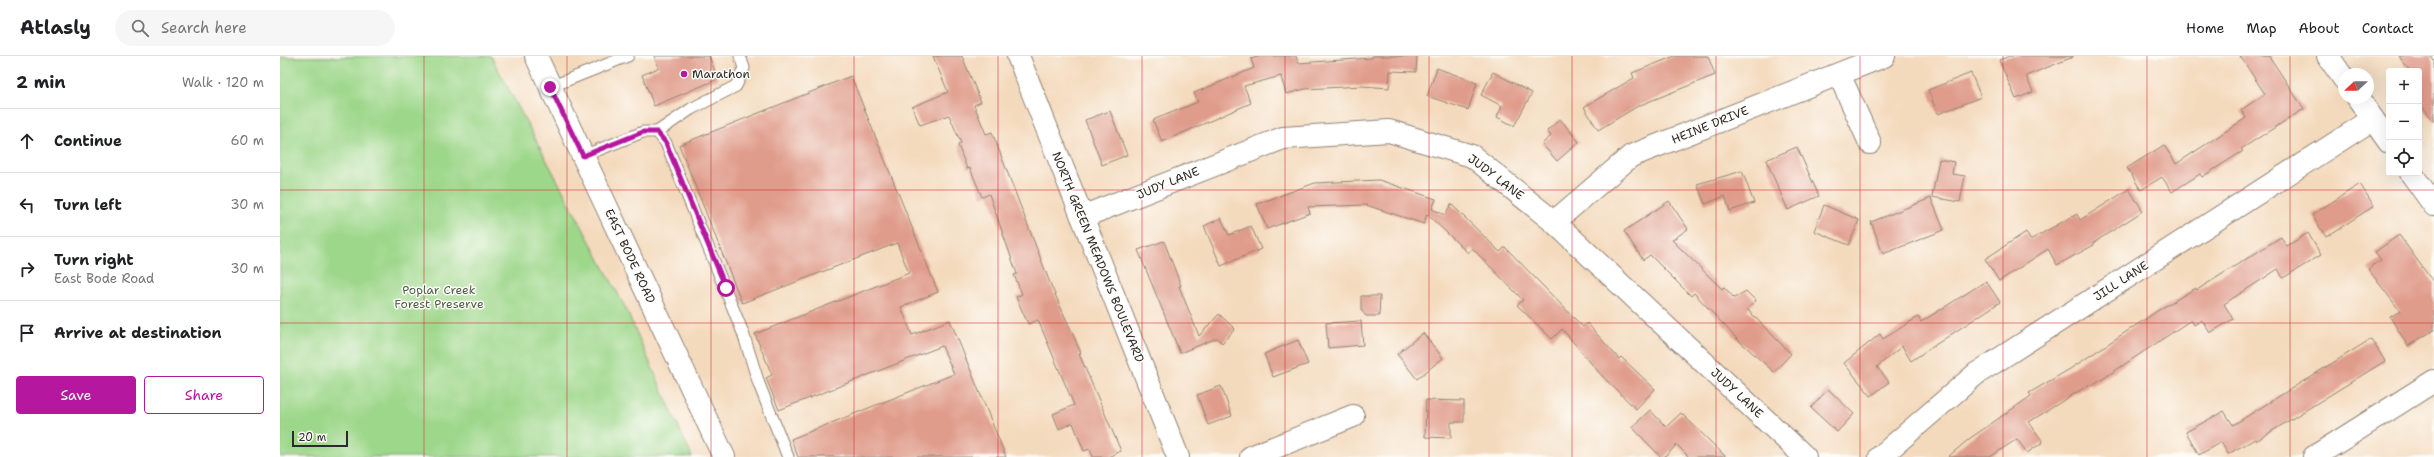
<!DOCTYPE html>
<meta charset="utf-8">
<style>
body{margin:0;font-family:"Shantell Sans",sans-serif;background:#f6f6f6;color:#202124}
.controls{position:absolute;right:12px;top:12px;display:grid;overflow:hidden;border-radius:4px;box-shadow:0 4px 16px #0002}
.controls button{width:36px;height:36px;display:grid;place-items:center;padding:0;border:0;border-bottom:1px solid #e0e0e0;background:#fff;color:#202124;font:20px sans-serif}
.compass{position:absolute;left:2058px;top:12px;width:36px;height:36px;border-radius:50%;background:#fff;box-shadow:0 4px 16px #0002;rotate:248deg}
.scale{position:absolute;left:12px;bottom:10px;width:56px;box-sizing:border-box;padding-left:4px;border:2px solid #2b2b2b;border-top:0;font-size:11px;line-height:14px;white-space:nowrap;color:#2b2b2b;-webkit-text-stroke:3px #fdfcf7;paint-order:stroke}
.stop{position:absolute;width:12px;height:12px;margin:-9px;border:3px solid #b5179e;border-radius:50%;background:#fff}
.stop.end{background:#b5179e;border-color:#fff;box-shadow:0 1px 4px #0008}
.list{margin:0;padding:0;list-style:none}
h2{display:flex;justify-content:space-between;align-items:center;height:52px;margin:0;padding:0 16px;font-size:17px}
h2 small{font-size:13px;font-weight:400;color:#757577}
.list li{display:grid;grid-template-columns:26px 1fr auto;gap:12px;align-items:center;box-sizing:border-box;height:64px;padding:0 16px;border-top:1px solid #e0e0e0}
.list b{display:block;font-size:15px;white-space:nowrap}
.list p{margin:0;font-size:13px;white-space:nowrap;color:#757577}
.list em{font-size:13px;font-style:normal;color:#757577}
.actions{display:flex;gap:8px;padding:12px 16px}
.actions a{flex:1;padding:9px 0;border:1px solid #b5179e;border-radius:4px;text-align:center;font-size:14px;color:#b5179e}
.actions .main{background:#b5179e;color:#fff}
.icon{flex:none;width:22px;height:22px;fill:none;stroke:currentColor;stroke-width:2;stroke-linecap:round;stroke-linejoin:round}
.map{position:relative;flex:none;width:2154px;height:401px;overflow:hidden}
header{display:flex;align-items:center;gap:24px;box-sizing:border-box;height:56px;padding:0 20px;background:#fff;border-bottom:1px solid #e0e0e0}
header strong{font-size:19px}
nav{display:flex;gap:22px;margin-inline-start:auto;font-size:14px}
.search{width:280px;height:36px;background:#f6f6f6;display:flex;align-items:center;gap:10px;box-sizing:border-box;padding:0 14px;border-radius:22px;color:#757577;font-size:15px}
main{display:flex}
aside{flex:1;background:#fff}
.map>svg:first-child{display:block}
.green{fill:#9dd78a;stroke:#64815a}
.building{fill:#e09c8b}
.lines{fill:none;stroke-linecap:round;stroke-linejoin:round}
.lane-casing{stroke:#908274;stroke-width:13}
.street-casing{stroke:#908274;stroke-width:24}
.secondary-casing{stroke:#908274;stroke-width:24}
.lane{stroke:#fff;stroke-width:11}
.street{stroke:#fff;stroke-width:22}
.secondary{stroke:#fff;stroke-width:22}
.route{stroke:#b5179e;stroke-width:5}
.grid{fill:none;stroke:#d62828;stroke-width:1;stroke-opacity:0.55}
.poi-dot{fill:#b5179e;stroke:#fdfcf7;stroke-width:1.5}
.labels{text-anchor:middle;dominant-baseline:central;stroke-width:3;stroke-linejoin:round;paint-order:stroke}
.poi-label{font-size:12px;fill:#2b2b2b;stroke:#fdfcf7;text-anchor:start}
.street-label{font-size:12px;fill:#2b2b2b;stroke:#fdfcf7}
.park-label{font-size:12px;fill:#4d5f48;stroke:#fdfcf7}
</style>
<header>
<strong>Atlasly</strong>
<div class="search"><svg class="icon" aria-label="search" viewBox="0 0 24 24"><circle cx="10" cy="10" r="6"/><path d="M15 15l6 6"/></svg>Search here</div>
<nav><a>Home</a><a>Map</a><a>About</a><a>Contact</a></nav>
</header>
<main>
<aside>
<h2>2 min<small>Walk · 120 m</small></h2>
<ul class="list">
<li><svg class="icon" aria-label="ahead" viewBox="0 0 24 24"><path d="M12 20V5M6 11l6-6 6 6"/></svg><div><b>Continue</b></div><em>60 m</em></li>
<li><svg class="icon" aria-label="left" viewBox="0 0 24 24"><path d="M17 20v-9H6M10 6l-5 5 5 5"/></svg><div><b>Turn left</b></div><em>30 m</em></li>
<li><svg class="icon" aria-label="right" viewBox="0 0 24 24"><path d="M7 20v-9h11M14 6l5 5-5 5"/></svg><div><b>Turn right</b><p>East Bode Road</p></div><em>30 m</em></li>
<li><svg class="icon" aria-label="arrive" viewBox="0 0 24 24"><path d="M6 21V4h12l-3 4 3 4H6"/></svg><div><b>Arrive at destination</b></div></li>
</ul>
<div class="actions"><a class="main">Save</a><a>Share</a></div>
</aside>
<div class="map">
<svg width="2154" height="401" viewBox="0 0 2154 401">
<rect width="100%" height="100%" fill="#fdfcf7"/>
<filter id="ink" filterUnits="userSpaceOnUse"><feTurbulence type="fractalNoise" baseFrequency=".025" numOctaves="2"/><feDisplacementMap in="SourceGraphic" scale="8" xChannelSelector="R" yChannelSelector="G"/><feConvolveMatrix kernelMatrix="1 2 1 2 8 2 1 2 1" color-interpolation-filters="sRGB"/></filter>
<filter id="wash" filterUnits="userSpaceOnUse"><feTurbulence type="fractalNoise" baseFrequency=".012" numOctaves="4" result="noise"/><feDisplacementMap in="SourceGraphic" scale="16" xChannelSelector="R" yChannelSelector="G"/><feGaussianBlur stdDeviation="0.9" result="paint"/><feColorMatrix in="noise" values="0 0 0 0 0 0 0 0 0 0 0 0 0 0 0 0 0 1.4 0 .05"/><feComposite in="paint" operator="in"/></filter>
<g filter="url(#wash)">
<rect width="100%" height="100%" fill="#f4dabd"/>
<path class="green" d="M211,0L345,251L412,401H0V1Z"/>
<g id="blocks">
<path class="building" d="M374,0H429L438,23L374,50L362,19L379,12Z
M653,0H682L701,46L694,49L706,78L712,76L770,227L801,297L799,298L841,395L828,401H813L810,393L804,395L793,367L779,373L773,358L794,349L758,264L748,268L736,241L742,238L734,219L737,218L709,138L702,141L690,112L687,113L678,89L681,87L669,59L640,69L632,51L668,36Z
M981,0H1016L1018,7L1092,2V0H1137L1136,16L1110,15L1109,32L1082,30L1025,33L1006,38L1001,20L964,30L971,47L882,86L873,64L918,46L914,37L974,12L971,3Z
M1395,0H1428L1435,19L1358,50L1318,74L1304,51L1354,22L1352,17Z
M1730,0H1793V1L1746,20L1753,36L1736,43L1719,4Z
M1960,0H1989L2024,53L1961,93L1963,95L1922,121L1920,118L1892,136L1882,121L1861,134L1847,112L1884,89L1896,108L1966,62L1961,54L1985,38Z
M2119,0H2151L2154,5V66L2139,46V15H2130Z
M1157,12L1197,27L1188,54L1147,40Z
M1213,16L1252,37L1234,70L1217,61L1222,50L1201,39Z
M1691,17L1701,41L1658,58L1648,34Z
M571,20L658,236L621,251L632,279L670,264L726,401H518L511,383L674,318L662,290L499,354L486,322L492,319L475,278L629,217L617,187L462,247L399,89Z
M830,55L847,99L822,109L805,64Z
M1280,63L1299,86L1277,105L1262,88L1271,80L1267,75Z
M1517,91L1539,140L1508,154L1486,104Z
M1659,103L1674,106L1672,118L1685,120L1680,146L1652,141Z
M1462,115L1474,147L1450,155L1445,140L1425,148L1417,128Z
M1099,124L1156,143L1152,153L1165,159L1171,148L1220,196L1225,191L1303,271L1307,267L1339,303L1341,301L1375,333L1356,353L1322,320L1282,273L1272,283L1237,249L1243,244L1192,192L1188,197L1147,158L1144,168L1086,149L1028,151L1030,157L987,173L977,148L1035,127Z
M2080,128L2094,150L2046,181L2032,159Z
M1849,133L1863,155L1813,187L1814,189L1777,209L1768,193L1719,225L1705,203L1746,176L1750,184L1797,158L1800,164Z
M1651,142L1664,174L1603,198L1591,166Z
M1389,145L1408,173L1392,184L1442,233L1444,231L1454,242L1466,235L1476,245L1467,253L1511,298L1494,316L1457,283L1414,237L1411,240L1370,199L1363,204L1344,175Z
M1544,149L1579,164L1569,189L1534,175Z
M941,162L949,179L971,170L981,193L941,210L924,170Z
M2028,177L2041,199L2003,222L1998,213L1944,248L1953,263L1930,277L1922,264L1914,269L1911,264L1812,330L1810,328L1749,366L1763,386L1747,397L1737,383L1710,401H1668L1689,383L1751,340L1749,337L1790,313L1882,252L1916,232L1917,234L2001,181L2007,190Z
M2119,179L2154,227V274L2128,290L2110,261L2120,255L2088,213L2101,204L2095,196Z
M884,185L901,230H899L919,280L939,258L955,273L942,287L937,282L900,297L858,194Z
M1706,225L1720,246L1631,305L1622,290L1597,311L1609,326L1591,340L1564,307L1600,278L1603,283L1638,261L1641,266Z
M1081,240H1100L1099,260H1086L1081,254Z
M1081,265L1083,289L1048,292L1046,267Z
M1143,277L1163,302L1137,323L1117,298Z
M2091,283L2105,305L1976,385L1975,383L1948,398L1941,386L1919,399L1906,376L1944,355L1953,369Z
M1018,284L1028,308L993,321L984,298Z
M941,330L952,360L928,369L917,339Z
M1548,333L1574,358L1557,376L1531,352Z
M1146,344L1184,345V366H1171V382L1145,381Z
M1370,354L1386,371L1401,357L1446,401H1409L1397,389L1384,401H1381L1352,371Z"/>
</g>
</g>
<g filter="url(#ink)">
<use href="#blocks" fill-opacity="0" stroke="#908274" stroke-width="1"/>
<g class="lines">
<g class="lane-casing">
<path id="lane" d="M270,31L348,0
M377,76L411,53L456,30L464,12L460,0
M303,100L363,76H377L386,87L463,277L479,328L508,401"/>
</g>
<g class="street-casing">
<path id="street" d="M738,0L898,401
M2048,0L2064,23
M1559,18L1590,87
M2078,42L2109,86
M2131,117L2154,149
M802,161L1003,82L1109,75L1192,100L1274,166L1525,401
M1274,166L1351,100L1604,0
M971,401L1073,360
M1600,401L1696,318L2093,63
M2034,401L2154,325"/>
</g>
<g class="secondary-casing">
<path id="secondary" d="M256,0L444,401"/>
</g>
<use href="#lane" class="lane"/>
<use href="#street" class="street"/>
<use href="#secondary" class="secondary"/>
</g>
</g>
<g class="lines" filter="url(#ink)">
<path class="route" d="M270,31L303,100L363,76H377L386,87L446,232"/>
</g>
<path class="grid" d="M144,0V401M287,0V401M431,0V401M574,0V401M718,0V401M862,0V401M1005,0V401M1149,0V401M1292,0V401M1436,0V401M1580,0V401M1723,0V401M1867,0V401M2010,0V401M0,134H2154M0,267H2154"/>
<circle class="poi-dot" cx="404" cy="18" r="4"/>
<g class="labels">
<g class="poi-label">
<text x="412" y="18">Marathon</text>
</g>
<g class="street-label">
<text transform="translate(1430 69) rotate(-22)">HEINE DRIVE</text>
<text transform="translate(1216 121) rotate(37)">JUDY LANE</text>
<text transform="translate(888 127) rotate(-22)">JUDY LANE</text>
<text transform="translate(350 200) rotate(65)">EAST BODE ROAD</text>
<text transform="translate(818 201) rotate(68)">NORTH GREEN MEADOWS BOULEVARD</text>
<text transform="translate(1841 225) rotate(-33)">JILL LANE</text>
<text transform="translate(1457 337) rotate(43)">JUDY LANE</text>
</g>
<g class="park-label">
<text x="159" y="234">Poplar Creek<tspan x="159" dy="14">Forest Preserve</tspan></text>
</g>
</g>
</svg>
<div class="controls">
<button>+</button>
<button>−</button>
<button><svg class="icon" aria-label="locate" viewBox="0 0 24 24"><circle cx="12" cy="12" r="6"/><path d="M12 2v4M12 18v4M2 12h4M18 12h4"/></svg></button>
</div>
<svg class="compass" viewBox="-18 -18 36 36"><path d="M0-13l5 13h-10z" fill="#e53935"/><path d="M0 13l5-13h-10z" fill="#757577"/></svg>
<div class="scale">20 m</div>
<div class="stop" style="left:446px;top:232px"></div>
<div class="stop end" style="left:270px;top:31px"></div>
</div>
</main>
